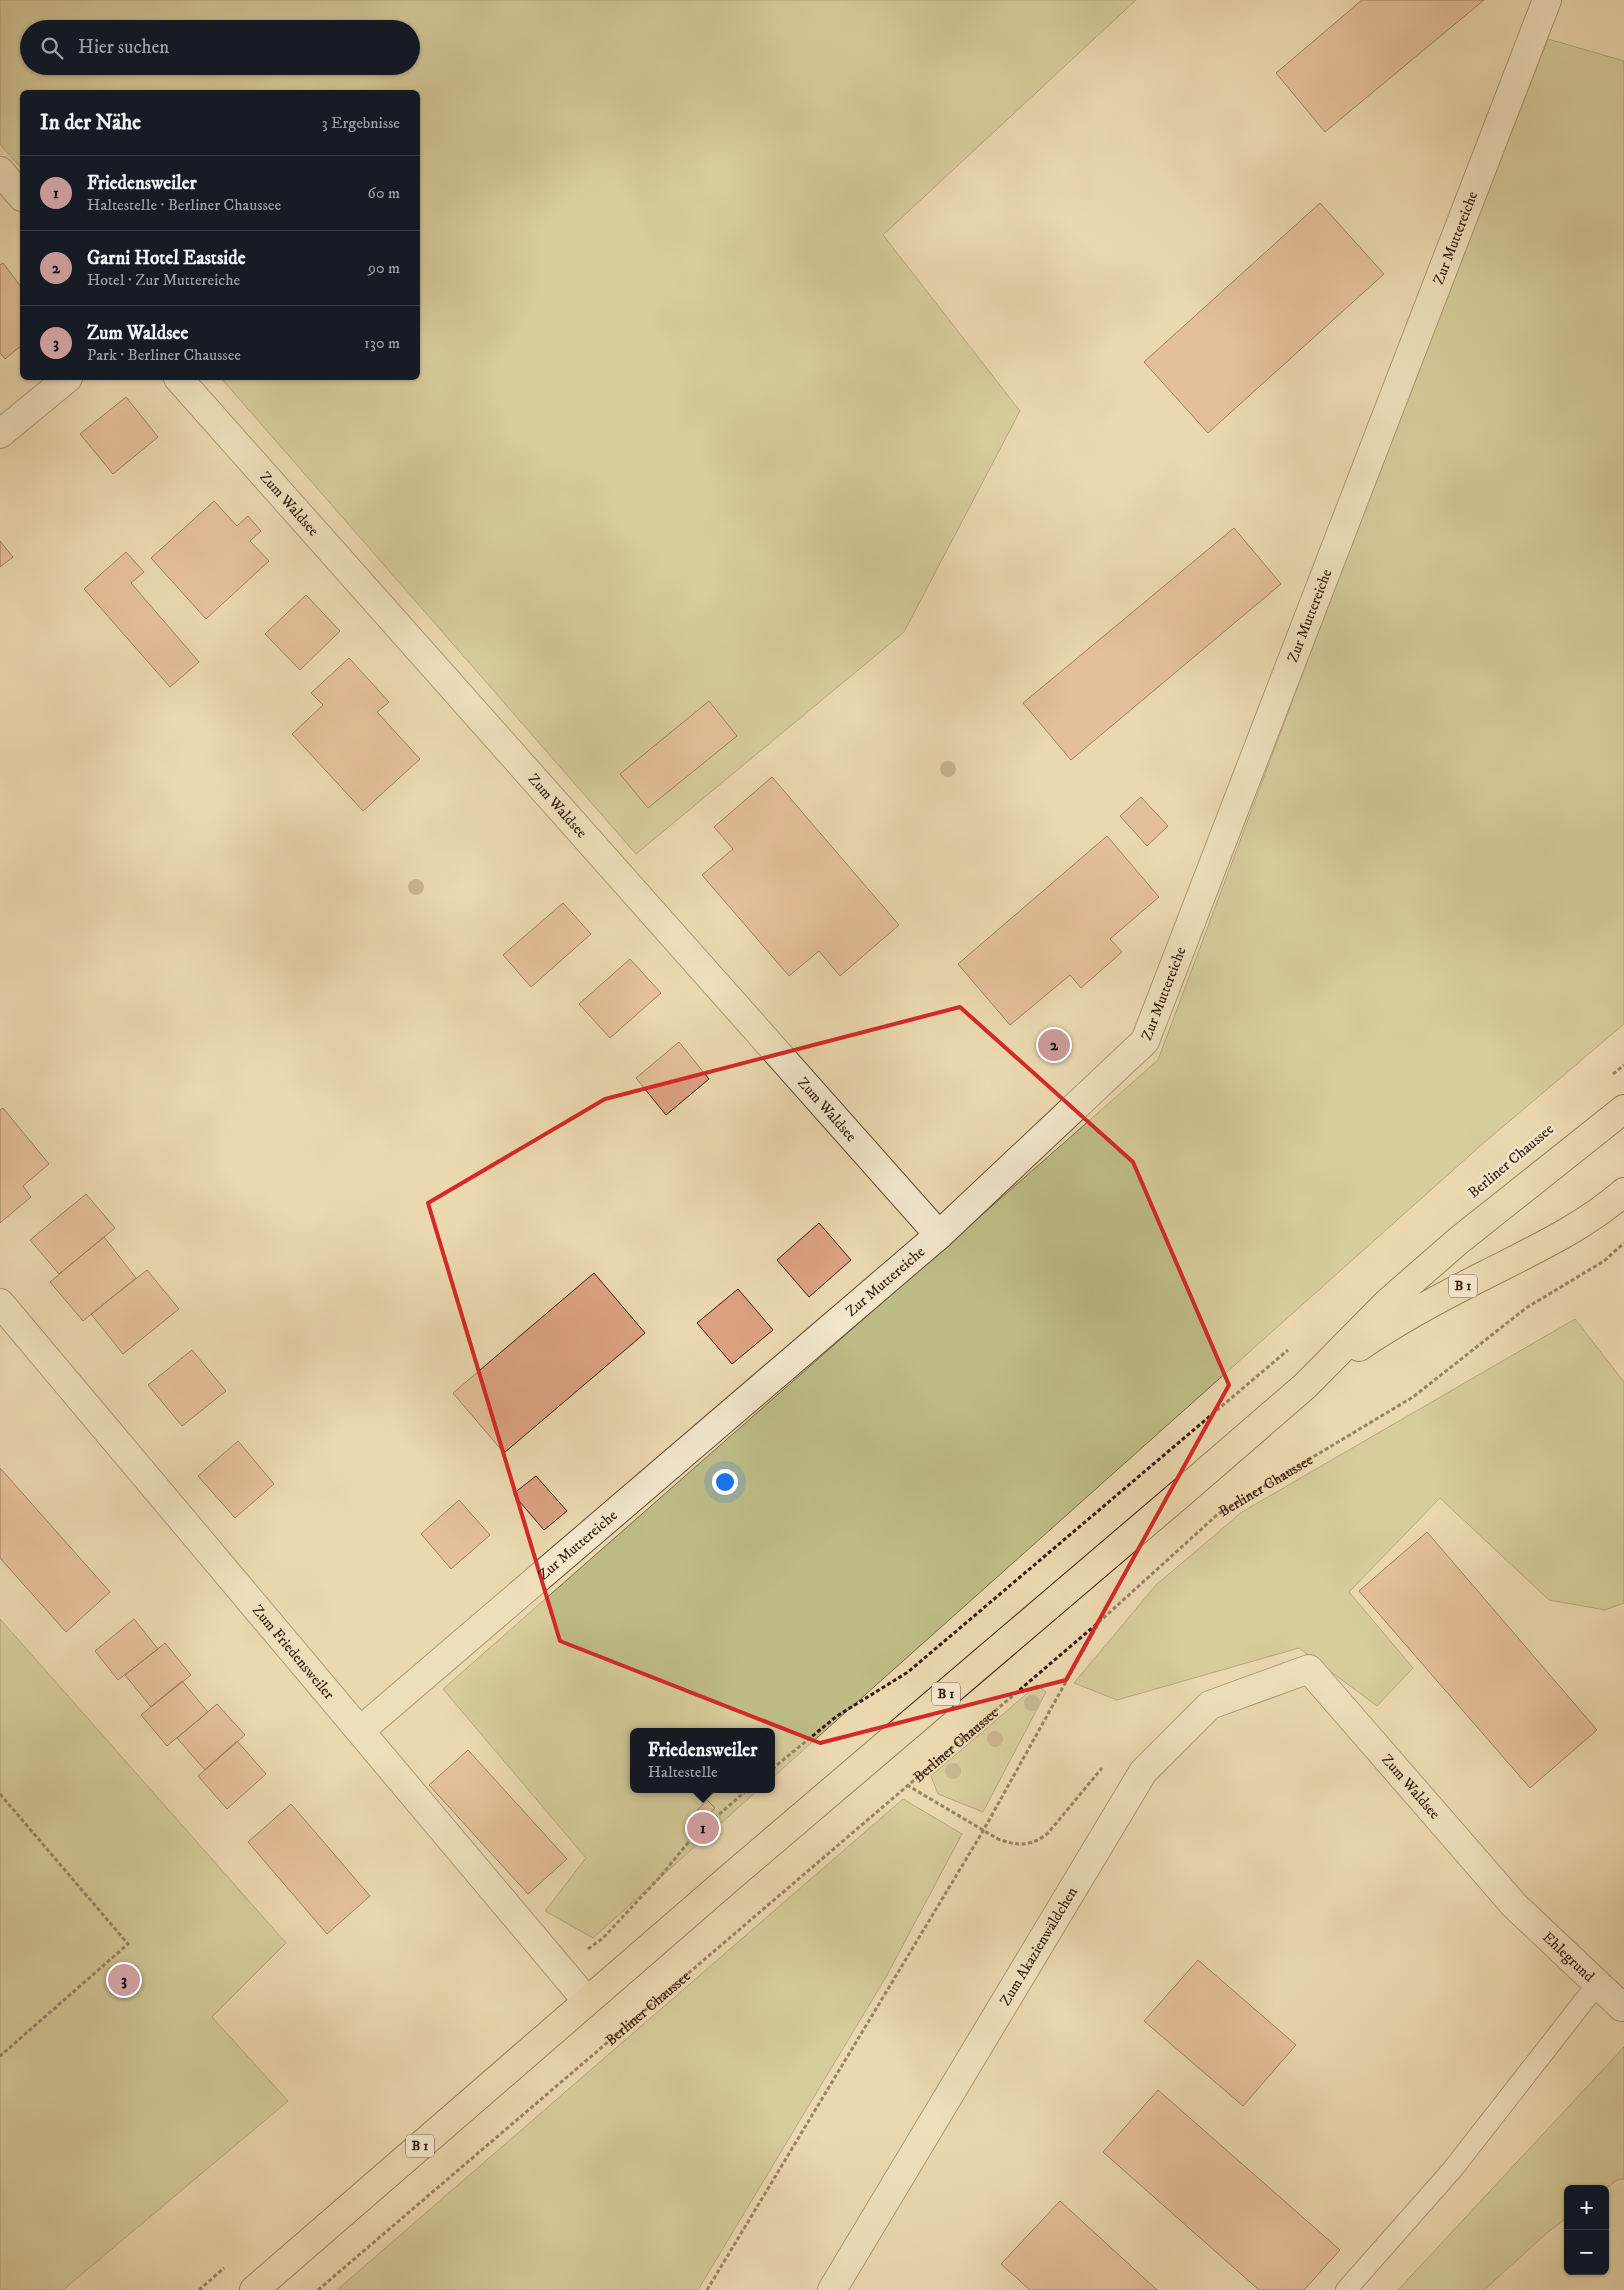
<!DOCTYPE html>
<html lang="de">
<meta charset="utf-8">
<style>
body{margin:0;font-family:"IM FELL DW Pica",serif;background:#242831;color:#f1f3f6}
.controls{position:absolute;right:15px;bottom:15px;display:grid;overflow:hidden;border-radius:8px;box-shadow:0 1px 4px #0004}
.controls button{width:45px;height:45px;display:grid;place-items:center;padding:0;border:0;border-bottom:1px solid #363941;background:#171b24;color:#f1f3f6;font:25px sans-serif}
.you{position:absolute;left:724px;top:1481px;width:18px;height:18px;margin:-12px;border:4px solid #fff;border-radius:50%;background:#1a73e8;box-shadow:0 0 0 8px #1a73e833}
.badge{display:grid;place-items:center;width:32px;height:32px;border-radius:50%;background:#c59692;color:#111;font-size:16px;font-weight:700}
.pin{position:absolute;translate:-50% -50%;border:2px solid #fff;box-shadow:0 1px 5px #0006}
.popup{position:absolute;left:630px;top:1728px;width:145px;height:65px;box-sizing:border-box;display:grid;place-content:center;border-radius:8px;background:#171b24;filter:drop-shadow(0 1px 4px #0005);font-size:16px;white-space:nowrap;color:#9ea1a6}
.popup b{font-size:19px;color:#f1f3f6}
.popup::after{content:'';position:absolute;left:50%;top:100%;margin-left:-10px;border:10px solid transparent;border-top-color:#171b24}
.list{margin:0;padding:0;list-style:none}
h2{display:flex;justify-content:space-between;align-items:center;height:65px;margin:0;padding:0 20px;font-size:21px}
h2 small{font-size:16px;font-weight:400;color:#9ea1a6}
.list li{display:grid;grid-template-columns:32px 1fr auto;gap:15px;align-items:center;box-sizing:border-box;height:75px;padding:0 20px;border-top:1px solid #363941}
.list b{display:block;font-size:19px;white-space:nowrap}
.list p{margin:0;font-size:16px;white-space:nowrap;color:#9ea1a6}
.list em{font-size:16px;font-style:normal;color:#9ea1a6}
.icon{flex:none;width:28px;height:28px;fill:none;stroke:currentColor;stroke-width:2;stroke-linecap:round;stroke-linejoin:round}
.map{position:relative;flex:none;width:1624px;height:2290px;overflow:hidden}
.search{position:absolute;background:#171b24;box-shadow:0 1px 4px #0004;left:20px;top:20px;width:400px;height:55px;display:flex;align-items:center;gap:12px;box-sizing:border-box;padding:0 18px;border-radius:28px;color:#9ea1a6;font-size:19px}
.panel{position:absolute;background:#171b24;box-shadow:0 1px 4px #0004;left:20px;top:90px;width:400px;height:290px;border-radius:8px}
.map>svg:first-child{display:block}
.green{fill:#bebc86;stroke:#7b6b4a;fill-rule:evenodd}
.building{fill:#dca282;stroke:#381a0e}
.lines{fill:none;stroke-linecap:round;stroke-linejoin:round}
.service-casing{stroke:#654a36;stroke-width:22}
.minor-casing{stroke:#654a36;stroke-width:30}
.primary-casing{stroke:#381a0e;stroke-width:30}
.path{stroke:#381a0e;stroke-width:3;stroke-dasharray:4 2.5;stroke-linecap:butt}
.service{stroke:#f2e6cb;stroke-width:20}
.minor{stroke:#f2e6cb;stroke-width:28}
.primary{stroke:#ebd8af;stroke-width:28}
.tree{fill:#9f8a6a}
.marked{fill:none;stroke:#d62828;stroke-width:4;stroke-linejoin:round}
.labels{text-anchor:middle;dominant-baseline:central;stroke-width:5;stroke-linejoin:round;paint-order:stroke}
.shield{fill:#f2e6cb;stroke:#705747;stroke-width:1}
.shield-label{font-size:14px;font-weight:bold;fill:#381a0e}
.street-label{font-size:15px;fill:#381a0e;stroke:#f2e6cb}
</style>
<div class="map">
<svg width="1624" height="2290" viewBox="0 0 1624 2290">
<rect width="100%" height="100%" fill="#ebd8af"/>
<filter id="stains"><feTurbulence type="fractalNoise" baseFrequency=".004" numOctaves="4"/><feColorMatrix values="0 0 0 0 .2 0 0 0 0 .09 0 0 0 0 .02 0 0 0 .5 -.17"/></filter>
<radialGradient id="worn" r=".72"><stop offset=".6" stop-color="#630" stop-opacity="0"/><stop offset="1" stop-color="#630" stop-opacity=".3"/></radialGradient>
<path class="green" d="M0,0H1136L883,235L1020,411L904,632L636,854L221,378H418V92H22V169L0,144ZM29,29H411V66H29Z
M1548,39L1624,61V1024L1479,1147L772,1778V1732H634V1789H759L593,1938L545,1911L586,1858L443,1689L1158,1060L1365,507Z
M1575,1319L1624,1382V1603L1605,1610L1549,1600L1440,1498L1349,1592L1413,1668L1377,1706L1299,1648L1117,1700L1074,1683L1156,1585L1242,1512Z
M0,1619L286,1943L212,2017L288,2101L63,2290H0Z
M1037,1685L1046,1692L983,1812L938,1794L931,1776Z
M903,1799L962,1834L886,1977L698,2290H337Z
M1624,2047V2179L1617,2180L1605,2189H1568V2217L1548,2232L1484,2290H1398Z"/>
<path class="building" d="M1362,0H1484L1325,132L1276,73Z
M1320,203L1384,274L1208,433L1144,362Z
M3,263L22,288V345L5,359L0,353V265Z
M126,397L158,437L113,474L80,434Z
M214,501L237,526L248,516L261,531L250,541L269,561L206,619L151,558Z
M1234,528L1281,584L1071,760L1023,703Z
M0,541L13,557L0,567Z
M126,552L144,572L131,583L199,662L170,687L84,589Z
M306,595L340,631L300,670L265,634Z
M349,658L389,702L377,712L420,759L363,811L292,734L323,705L311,693Z
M709,701L737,736L648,808L620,774Z
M772,777L899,925L840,976L819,951L789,976L702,875L733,849L714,827Z
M1141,797L1168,826L1147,846L1120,816Z
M1107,836L1159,897L1110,939L1122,952L1081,988L1070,975L1010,1025L958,964Z
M563,903L591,934L531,987L503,955Z
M630,959L661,993L610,1038L579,1004Z
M679,1042L709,1079L666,1115L636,1078Z
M3,1108L49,1164L23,1186L31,1197L0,1223V1110Z
M86,1194L115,1228L59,1274L30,1240Z
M819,1223L851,1260L809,1297L777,1260Z
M104,1237L136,1278L83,1321L50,1282Z
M147,1270L179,1309L123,1354L91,1314Z
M594,1273L645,1333L504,1453L453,1393Z
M738,1289L773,1330L732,1364L697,1323Z
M192,1350L226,1391L182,1426L148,1385Z
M238,1441L274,1484L235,1518L198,1476Z
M0,1468L110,1592L66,1632L0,1558Z
M536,1476L567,1511L544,1530L513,1494Z
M459,1500L490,1535L451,1569L421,1534Z
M1427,1532L1597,1730L1530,1788L1359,1591Z
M134,1619L158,1649L118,1680L95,1651Z
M165,1643L191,1675L151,1707L125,1675Z
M182,1681L208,1712L167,1746L141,1715Z
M217,1704L245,1735L205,1770L177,1738Z
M237,1741L266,1774L227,1809L198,1776Z
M468,1750L567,1859L528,1894L429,1785Z
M707,1800L715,1808L696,1828L688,1820Z
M291,1804L370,1896L327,1934L248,1842Z
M1198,1960L1296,2045L1243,2106L1144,2021Z
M1158,2090L1340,2250L1304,2290H1259L1103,2152Z
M1060,2201L1157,2290H1030L1001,2264Z"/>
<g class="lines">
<g class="service-casing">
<path id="service" d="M1346,2290L1452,2170L1598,1983"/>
</g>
<g class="minor-casing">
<g id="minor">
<path d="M0,171L22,197"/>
<path id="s2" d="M178,378L939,1235"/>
<path d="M0,434L68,378"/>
<path id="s3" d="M0,1303L587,2001"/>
<path id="s4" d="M361,1730L939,1235L1145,1041L1547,0"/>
<path id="s5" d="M832,2290L1143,1772L1210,1705L1309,1669L1514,1905L1622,2007L1624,2005"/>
</g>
</g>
<g class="primary-casing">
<path id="primary" d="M1359,1347C1399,1319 1443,1296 1487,1274C1534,1250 1584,1227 1624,1192
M254,2290L733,1875L1179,1495L1305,1386L1387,1303L1458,1241L1624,1109"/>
</g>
<g class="path">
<path d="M1613,1074L1624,1065"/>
<path d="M772,1769L837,1716L908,1672L1288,1350"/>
<path d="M907,1785L998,1839C1017,1846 1031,1847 1048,1833L1102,1768"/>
<path d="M0,1794L128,1944L0,2056"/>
<path d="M588,1949L603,1938L659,1878L692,1838L748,1789"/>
<path d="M199,2290L224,2268"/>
<path id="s1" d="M318,2290L1099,1622L1218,1514L1413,1397L1526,1308L1604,1261L1624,1243"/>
<path d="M707,2290L983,1831L1098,1624"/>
</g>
<use href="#service" class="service"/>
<use href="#minor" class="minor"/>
<use href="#primary" class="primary"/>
</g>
<g class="tree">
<circle cx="948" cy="769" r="8"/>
<circle cx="416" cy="887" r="8"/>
<circle cx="1032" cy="1703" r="8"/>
<circle cx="995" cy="1739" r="8"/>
<circle cx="953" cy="1771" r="8"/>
</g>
<path d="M0 0H1624V2290H0ZM960,1007L1133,1162L1229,1385L1066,1680L820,1743L560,1641L428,1203L605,1099Z" fill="#ebd8af" fill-opacity=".55" fill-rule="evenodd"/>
<path class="marked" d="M960,1007L1133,1162L1229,1385L1066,1680L820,1743L560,1641L428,1203L605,1099Z"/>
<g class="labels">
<g class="shield">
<rect x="1449" y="1274.5" width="28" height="23" rx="4"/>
<rect x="932" y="1682.5" width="28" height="23" rx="4"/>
<rect x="406" y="2134.5" width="28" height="23" rx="4"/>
</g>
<g class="shield-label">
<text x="1463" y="1286">B 1</text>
<text x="946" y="1694">B 1</text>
<text x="420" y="2146">B 1</text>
</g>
<g class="street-label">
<text stroke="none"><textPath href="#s4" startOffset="1905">Zur Muttereiche</textPath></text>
<text stroke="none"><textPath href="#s2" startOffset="168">Zum Waldsee</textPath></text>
<text stroke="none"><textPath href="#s4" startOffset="1500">Zur Muttereiche</textPath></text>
<text stroke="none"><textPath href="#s2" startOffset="572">Zum Waldsee</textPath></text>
<text stroke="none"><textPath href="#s4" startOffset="1095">Zur Muttereiche</textPath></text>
<text stroke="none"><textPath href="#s2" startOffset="978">Zum Waldsee</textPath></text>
<text transform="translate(1511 1161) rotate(-40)">Berliner Chaussee</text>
<text stroke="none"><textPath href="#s4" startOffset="690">Zur Muttereiche</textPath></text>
<text stroke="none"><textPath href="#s1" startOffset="1244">Berliner Chaussee</textPath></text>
<text stroke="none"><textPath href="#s4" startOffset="285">Zur Muttereiche</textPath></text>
<text stroke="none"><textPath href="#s3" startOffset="456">Zum Friedensweiler</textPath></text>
<text stroke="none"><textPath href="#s1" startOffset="839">Berliner Chaussee</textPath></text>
<text stroke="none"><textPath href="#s5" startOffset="960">Zum Waldsee</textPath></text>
<text stroke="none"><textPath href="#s5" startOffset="401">Zum Akazienwäldchen</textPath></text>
<text stroke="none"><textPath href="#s5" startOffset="1192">Ehlegrund</textPath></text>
<text stroke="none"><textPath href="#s1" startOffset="434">Berliner Chaussee</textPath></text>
</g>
</g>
<rect width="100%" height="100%" filter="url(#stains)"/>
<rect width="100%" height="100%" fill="url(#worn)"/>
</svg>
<div class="controls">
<button>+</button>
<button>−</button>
</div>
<div class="you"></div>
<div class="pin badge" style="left:703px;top:1828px">1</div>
<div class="popup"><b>Friedensweiler</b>Haltestelle</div>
<div class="pin badge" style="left:1054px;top:1045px">2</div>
<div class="pin badge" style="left:124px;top:1980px">3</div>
<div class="search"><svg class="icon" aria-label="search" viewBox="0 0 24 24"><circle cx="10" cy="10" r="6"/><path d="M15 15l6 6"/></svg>Hier suchen</div>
<section class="panel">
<h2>In der Nähe<small>3 Ergebnisse</small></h2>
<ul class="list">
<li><span class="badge">1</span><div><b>Friedensweiler</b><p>Haltestelle · Berliner Chaussee</p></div><em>60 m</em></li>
<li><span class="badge">2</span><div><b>Garni Hotel Eastside</b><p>Hotel · Zur Muttereiche</p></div><em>90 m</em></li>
<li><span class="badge">3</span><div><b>Zum Waldsee</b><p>Park · Berliner Chaussee</p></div><em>130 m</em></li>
</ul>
</section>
</div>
